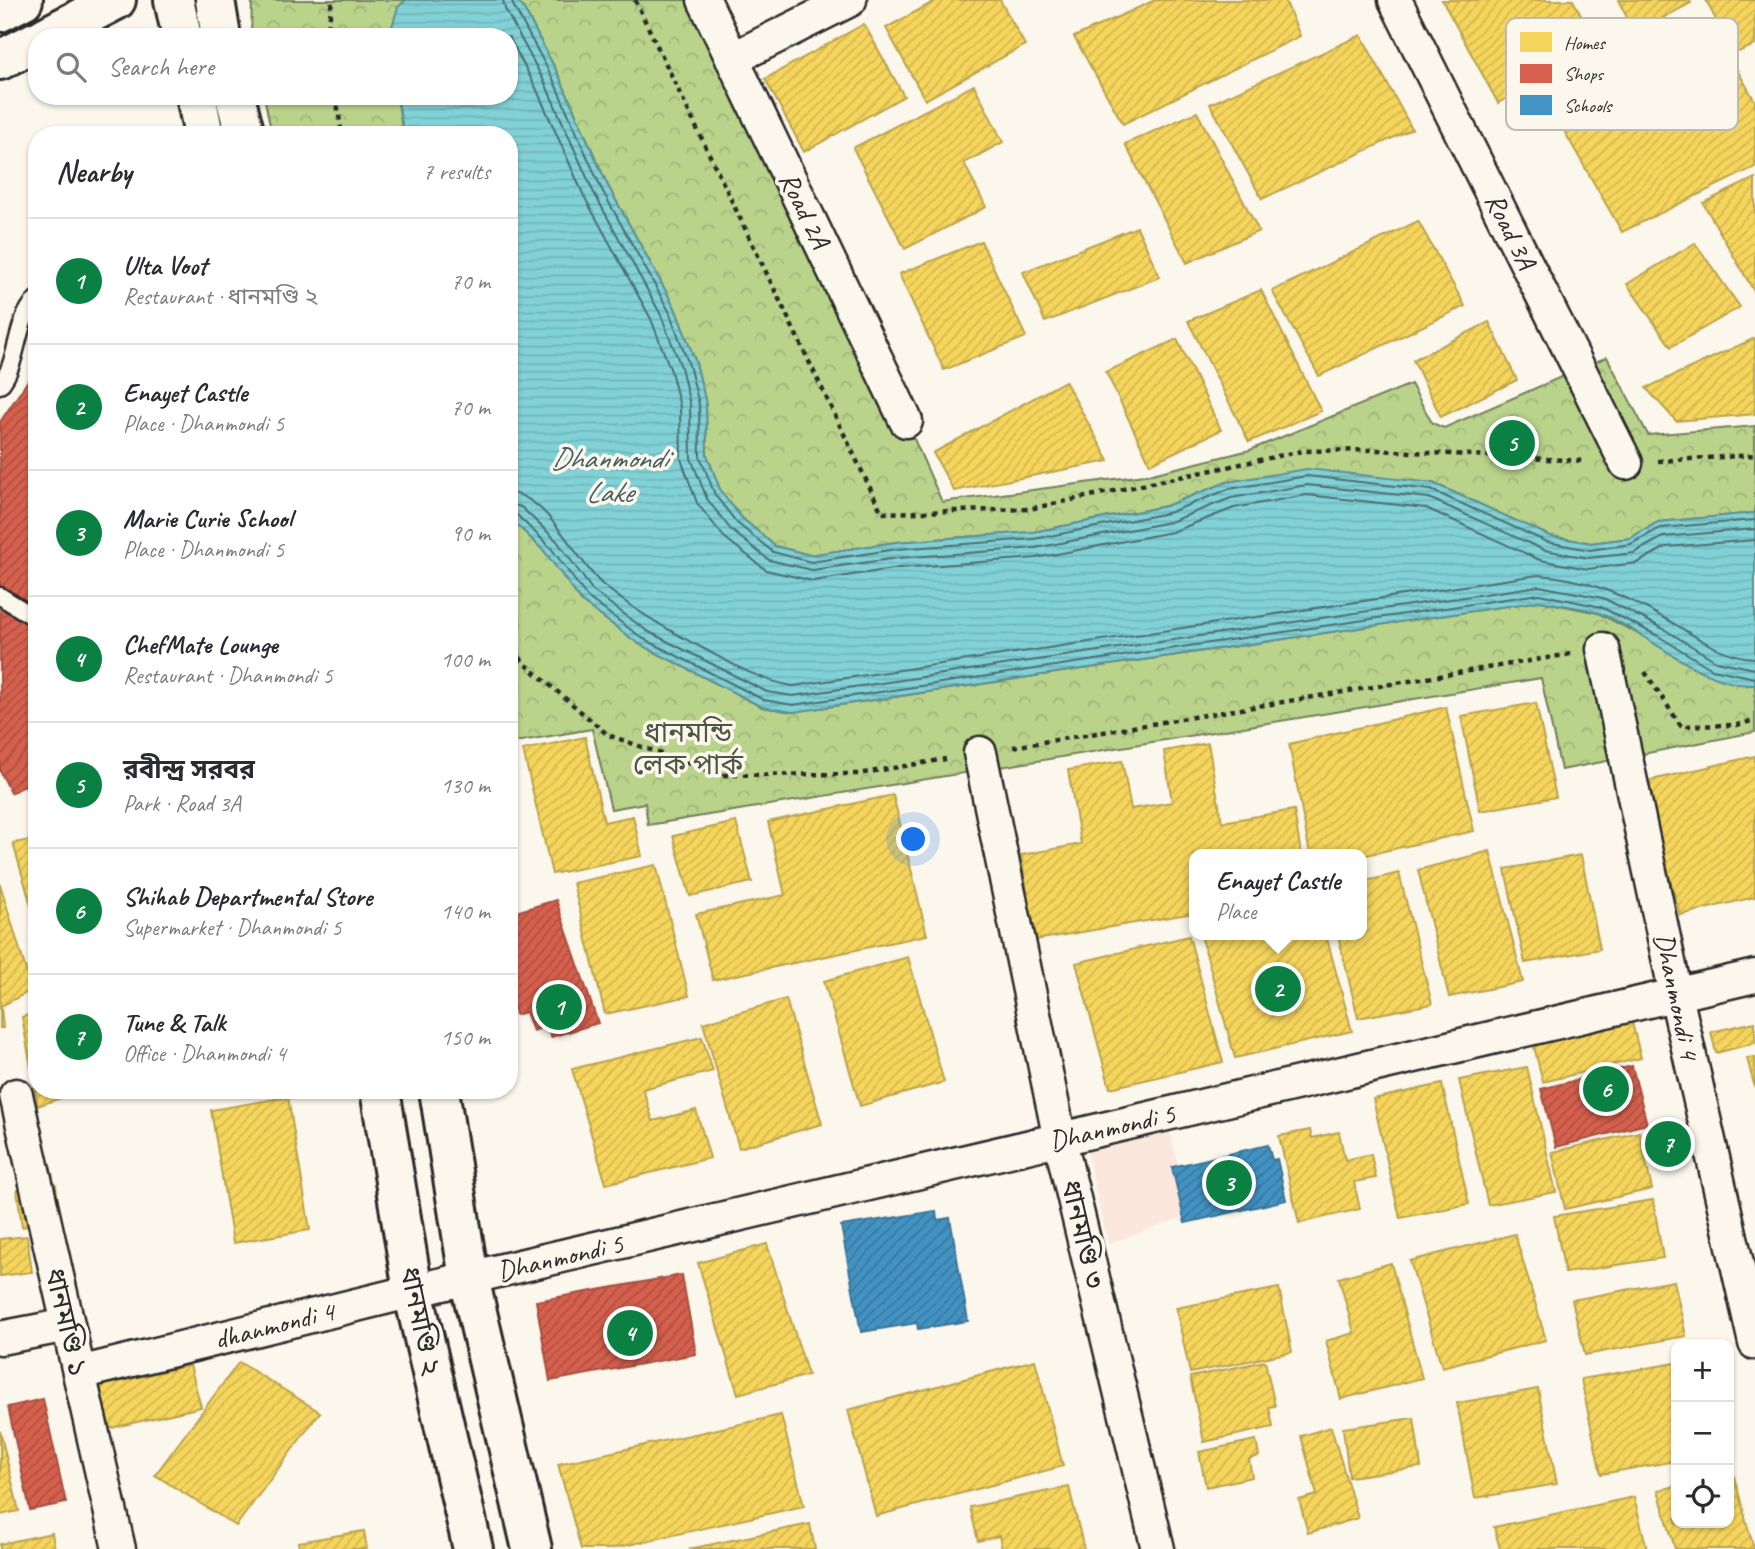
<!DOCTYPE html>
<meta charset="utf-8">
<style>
body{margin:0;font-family:Caveat,"Noto Sans Bengali",sans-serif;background:#f7f7f7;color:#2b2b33}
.controls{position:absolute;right:21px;bottom:21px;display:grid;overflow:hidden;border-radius:14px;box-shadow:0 2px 5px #0004}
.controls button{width:63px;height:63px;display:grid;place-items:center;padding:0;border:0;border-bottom:2px solid #e1e1e2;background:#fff;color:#2b2b33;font:35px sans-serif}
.you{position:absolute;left:914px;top:840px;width:24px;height:24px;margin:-18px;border:5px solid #fff;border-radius:50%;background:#1a73e8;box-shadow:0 0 0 10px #1a73e833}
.badge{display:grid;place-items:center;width:46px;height:46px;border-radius:50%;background:#0b8043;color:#fff;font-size:23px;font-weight:700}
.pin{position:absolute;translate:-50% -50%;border:4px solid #fff;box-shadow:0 2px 7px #0006}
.popup{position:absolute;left:1189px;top:849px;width:178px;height:91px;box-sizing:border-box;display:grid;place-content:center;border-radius:14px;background:#fff;filter:drop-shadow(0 2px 5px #0005);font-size:23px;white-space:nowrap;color:#7c7c81}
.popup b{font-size:26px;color:#2b2b33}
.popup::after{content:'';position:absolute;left:50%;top:100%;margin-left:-14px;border:14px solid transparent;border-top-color:#fff}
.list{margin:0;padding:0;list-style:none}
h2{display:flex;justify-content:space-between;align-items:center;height:91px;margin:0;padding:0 28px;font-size:30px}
h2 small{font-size:23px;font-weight:400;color:#7c7c81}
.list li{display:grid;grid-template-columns:46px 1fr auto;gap:21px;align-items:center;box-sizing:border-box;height:126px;padding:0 28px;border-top:2px solid #e1e1e2}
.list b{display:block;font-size:26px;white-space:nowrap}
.list p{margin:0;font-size:23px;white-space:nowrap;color:#7c7c81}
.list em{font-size:23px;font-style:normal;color:#7c7c81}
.icon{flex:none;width:38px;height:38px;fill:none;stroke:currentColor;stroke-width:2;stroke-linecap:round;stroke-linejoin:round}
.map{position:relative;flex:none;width:1755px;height:1549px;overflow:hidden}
.search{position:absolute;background:#fff;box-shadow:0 2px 5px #0004;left:28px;top:28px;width:490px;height:77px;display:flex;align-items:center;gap:18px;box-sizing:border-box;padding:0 24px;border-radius:28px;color:#7c7c81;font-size:26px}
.panel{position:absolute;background:#fff;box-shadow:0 2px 5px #0004;left:28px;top:126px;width:490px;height:973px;border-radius:28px}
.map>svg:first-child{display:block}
.built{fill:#fbe7dc}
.park{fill:url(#park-crowns);stroke:#727f5b;stroke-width:2}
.water{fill:url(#water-rules);stroke:#5f8f92;stroke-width:2}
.homes{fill:url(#homes-hatch);stroke:#b9a24d;stroke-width:2}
.shops{fill:url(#shops-hatch);stroke:#a35043;stroke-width:2}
.schools{fill:url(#schools-hatch);stroke:#3c7495;stroke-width:2}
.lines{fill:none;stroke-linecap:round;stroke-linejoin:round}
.shore{stroke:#4d6e70;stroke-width:2}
.lane-casing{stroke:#2b2b2b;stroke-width:21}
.street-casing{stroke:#2b2b2b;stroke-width:37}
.secondary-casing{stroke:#2b2b2b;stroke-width:44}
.path{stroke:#2b2b2b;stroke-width:4.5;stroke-dasharray:5 5;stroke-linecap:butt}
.lane{stroke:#fbf7ec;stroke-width:16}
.street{stroke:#fbf7ec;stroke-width:32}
.secondary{stroke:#fbf7ec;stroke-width:38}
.labels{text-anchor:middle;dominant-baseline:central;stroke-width:7;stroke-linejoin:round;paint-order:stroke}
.street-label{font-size:28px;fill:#2b2b2b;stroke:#fbf7ec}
.park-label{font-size:28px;fill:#4e5543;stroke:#fbf7ec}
.water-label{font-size:30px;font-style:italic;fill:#455d5f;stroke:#fbf7ec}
.key{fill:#fbf7ec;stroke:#bdbab2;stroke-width:2}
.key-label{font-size:19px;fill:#2b2b2b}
</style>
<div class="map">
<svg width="1755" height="1549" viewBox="0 0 1755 1549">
<defs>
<pattern id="park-crowns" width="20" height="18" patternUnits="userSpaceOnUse" patternTransform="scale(1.75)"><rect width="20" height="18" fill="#b9d38b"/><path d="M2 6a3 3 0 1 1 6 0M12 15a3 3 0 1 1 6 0" fill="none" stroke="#9fb578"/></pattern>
<pattern id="water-rules" width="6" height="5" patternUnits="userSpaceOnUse" patternTransform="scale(1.75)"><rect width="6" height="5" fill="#81d2d7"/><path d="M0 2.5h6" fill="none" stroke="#70b4b9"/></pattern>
<pattern id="homes-hatch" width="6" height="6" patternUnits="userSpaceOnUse" patternTransform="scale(1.75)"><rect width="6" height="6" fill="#f6d55c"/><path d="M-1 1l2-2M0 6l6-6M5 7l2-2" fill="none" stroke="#d3b750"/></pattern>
<pattern id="shops-hatch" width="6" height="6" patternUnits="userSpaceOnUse" patternTransform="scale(1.75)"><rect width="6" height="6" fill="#d6604d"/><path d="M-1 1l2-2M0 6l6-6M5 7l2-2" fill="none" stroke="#ae4f40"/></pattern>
<pattern id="schools-hatch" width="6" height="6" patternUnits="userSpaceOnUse" patternTransform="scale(1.75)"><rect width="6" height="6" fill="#4393c3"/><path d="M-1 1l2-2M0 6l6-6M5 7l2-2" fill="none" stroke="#38789f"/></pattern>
</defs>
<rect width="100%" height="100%" fill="#fbf7ec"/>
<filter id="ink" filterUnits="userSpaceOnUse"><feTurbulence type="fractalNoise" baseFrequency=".0143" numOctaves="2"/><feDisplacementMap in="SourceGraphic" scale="14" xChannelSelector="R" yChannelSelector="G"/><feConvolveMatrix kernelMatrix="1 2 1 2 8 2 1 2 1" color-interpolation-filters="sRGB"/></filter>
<g filter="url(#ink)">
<path class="built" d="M1169,1127L1190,1215L1108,1244L1086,1148Z"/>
<path class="park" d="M252,0H406L398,8L389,37H251Z
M517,0H696L906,421L942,502L1152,474L1250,450L1411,384L1432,423L1444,428L1607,357L1648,435L1755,426V513L1658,522L1630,538L1591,543L1550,536L1433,483L1227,482L1166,506L1033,532L896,542L810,555L775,546L742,518L721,492L707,455L706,404L696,363L675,308L607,184L559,76L524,9Z
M264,96H397L403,135H272Z
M509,517L545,552L582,602L639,644L762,707L793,712L1540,601L1598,613L1654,642L1748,685H1755V732L1561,770L1541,678L648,825L645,803L611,809L592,729L509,743Z"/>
<path class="water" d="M406,0H517L524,9L559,76L607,184L675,308L696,363L706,404L707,455L721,492L742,518L775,546L810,555L896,542L1033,532L1166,506L1227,482L1307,469L1433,483L1550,536L1591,543L1630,538L1658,522L1755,513V685C1703,688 1647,631 1599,613C1581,607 1559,605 1540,601L793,712L762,707L639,644L582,602L545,552L509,517V135H404L397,96H509V37H389L398,7Z"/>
<path class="homes" d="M937,0H1000L1025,45L925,100L886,28Z
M1155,0H1285L1300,36L1123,124L1074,37Z
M1442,0H1573L1597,46L1498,103Z
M1618,0H1689L1691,3L1635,33Z
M1706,0H1755V45L1733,54Z
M864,24L904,96L804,152L765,79Z
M1715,31L1755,101V167L1622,232L1552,110Z
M1361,35L1412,129L1262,199L1210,104Z
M974,85L1003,142L964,163L986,207L905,249L853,148Z
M1197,112L1259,231L1187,263L1125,144Z
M1755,178V293L1703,203Z
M1418,221L1465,306L1319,376L1272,291Z
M1137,227L1160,277L1045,322L1023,272Z
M981,241L1026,337L944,370L899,274Z
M1695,243L1740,307L1671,347L1627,284Z
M1261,290L1321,411L1249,442L1188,321Z
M1489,322L1517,380L1441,417L1413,360Z
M1755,338V414L1676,421L1646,388Z
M1177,339L1221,430L1150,464L1106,372Z
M1065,381L1109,461L954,491L933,453Z
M1536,703L1556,797L1480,811L1461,716Z
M1446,707L1474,831L1362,856V854H1310L1289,744Z
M585,737L604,822L633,816L642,856L552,874L523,750Z
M1208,743L1222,822L1294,810L1301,854H1194V913L1035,940L1021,855L1081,844L1068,770L1122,761L1131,809L1172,802L1164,751Z
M1755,756V897L1680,915L1643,782Z
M893,795L927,935L713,980L696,914L785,895L768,822Z
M736,822L752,882L690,896L673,836Z
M37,839V918L35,919L13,843Z
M1490,851L1523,982L1449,997L1418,870Z
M1581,855L1600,949L1525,963L1505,869Z
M656,865L689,996L605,1014L573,883Z
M1399,873L1432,1004L1358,1018L1338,935H1362V882Z
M0,884L32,990L1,1006L3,1028H0Z
M1201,935H1326L1352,1031L1235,1058Z
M1189,936L1223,1062L1110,1088L1076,963Z
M908,957L944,1082L860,1106L824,981Z
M786,999L822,1124L739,1148L703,1023Z
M1629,1011L1641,1058L1543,1082L1531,1035Z
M37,1012V1090H83L38,1106L22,1017Z
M1755,1022V1043L1716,1053L1711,1032Z
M702,1037L713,1071L643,1089L653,1121L696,1110L710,1158L606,1184L572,1069Z
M1755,1057V1088L1747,1058Z
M1527,1067L1556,1192L1488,1205L1459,1080Z
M1442,1084L1469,1204L1400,1218L1373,1099Z
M288,1097L310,1230L233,1243L211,1110Z
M1310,1130L1312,1138L1339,1132L1345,1160L1371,1154L1376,1178L1354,1182L1360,1209L1299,1223L1279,1136Z
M1639,1132L1652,1189L1565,1209L1552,1152Z
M56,1185L60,1222L22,1227L17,1190Z
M1653,1200L1663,1258L1565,1273L1554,1216Z
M1515,1234L1546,1340L1442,1367L1410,1261Z
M27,1236L32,1272L0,1276V1239Z
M767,1244L808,1375L738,1394L698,1263Z
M1391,1263L1422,1378L1341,1399L1326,1341L1354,1333L1339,1278Z
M1674,1281L1686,1336L1585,1355L1572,1300Z
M1279,1288L1292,1352L1190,1373L1176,1308Z
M1035,1360L1063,1466L876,1516L848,1410Z
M1265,1361L1275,1406L1269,1407L1273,1427L1204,1442L1190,1377Z
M239,1362L320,1412L236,1526L155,1475Z
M1676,1363V1461L1601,1474L1581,1379Z
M190,1365L201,1407L107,1429L96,1387Z
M1538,1389L1557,1484L1475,1498L1457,1403Z
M781,1415L804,1506L610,1549H581L558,1464Z
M1414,1418L1421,1467L1349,1477L1343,1428Z
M1331,1427L1358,1518L1308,1533L1299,1500L1317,1495L1301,1436Z
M0,1431L19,1511L0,1515Z
M1256,1440L1259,1456L1249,1459L1252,1477L1206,1487L1199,1452Z
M1733,1473L1754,1549H1675L1658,1490L1676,1486V1523H1729V1474Z
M1069,1487L1084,1549H1002L999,1536L978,1541L970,1507Z
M1634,1497L1647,1549H1500L1494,1527Z
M810,1524L815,1549H689Z
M364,1531L367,1549H299L298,1542Z
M52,1533L55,1549H0V1544Z"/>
<path class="shops" d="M37,367V780L11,793L0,771V422Z
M556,900L598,1023L551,1037L547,1026L533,1031L526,1012L516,1015L509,995V952L514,950L509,936V914Z
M1632,1066L1647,1124L1556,1147L1541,1089Z
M682,1275L696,1354L550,1381L536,1301Z
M43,1399L66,1503L30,1510L8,1407Z"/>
<path class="schools" d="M1268,1145L1272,1160L1277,1159L1286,1200L1185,1223L1172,1167Z
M936,1211L937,1220L950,1218L968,1321L918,1329L917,1323L861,1332L841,1226Z"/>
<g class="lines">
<path class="shore" d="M503,0L505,9L545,83L593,191L661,315L681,367L690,405L691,458L707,499L731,530L769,560L812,570L898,558L1035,548L1170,522L1231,498L1307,485L1429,498L1544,550L1589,558L1634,553L1663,537L1755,529
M512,0L513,5L553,79L601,188L669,311L689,365L699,404L700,456L715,495L737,523L773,552L811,562L897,549L1034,539L1168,513L1229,489L1307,476L1431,490L1547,542L1590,550L1631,544L1660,528L1755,520
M509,37L536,88L584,196L651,319L671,371L680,407L681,459L697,503L724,537L766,570L813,581L899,568L1036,558L1172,532L1234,508L1307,495L1426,508L1540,560L1588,569L1637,563L1666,547L1755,540
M509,493C547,494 578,564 603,585C636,612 671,632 708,651C736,666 762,681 793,686L1538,575C1584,577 1627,597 1666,619C1695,635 1720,657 1755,658
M509,504L521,507L557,541L593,591L647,631L767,692L793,696L1539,586L1603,598L1662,628L1716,661L1755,669
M509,513L517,515L551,548L587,597L642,638L764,700L793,705L1539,594L1601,607L1658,636L1712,669L1755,678"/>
<g class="lane-casing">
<path id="lane" d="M0,385C20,361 14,321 37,299
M0,596L37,619"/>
</g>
<g class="street-casing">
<path id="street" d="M704,0L906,421
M1395,0L1626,463
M732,59L850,0
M1603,649L1676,995L1755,1343
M980,753L1060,1140L1158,1549
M16,1095L119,1549
M0,1338L68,1325
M79,1373L413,1291L1755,976"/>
</g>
<g class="secondary-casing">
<path id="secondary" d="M174,0L182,37
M215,0L221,37
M0,12L23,0
M45,37L116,0
M0,60L37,41
M196,96L204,135
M235,96L245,135
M380,1090L413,1291L473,1549
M439,1090L469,1278L532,1549"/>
</g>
<path class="path" d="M635,0L882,513L1029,509L1302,451L1375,450L1586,461
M327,37L332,0
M336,96L342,135
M1658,461L1755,455
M509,640L523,662L608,735L721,775L858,774L946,759
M1645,672L1681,726L1737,725L1755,720
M1013,747L1571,654"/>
<use href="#lane" class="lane"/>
<use href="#street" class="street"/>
<use href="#secondary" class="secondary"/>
</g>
</g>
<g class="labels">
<g class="street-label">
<text transform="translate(805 210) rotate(64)">Road 2A</text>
<text transform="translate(1511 231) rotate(64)">Road 3A</text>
<text transform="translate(1677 996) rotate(78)">Dhanmondi 4</text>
<text transform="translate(1112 1127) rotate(-13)">Dhanmondi 5</text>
<text transform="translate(1083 1234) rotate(77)">ধানমণ্ডি ৩</text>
<text transform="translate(560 1257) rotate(-13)">Dhanmondi 5</text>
<text transform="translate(421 1321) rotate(78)">ধানমণ্ডি ২</text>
<text transform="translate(67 1322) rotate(77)">ধানমণ্ডি ১</text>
<text transform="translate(274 1325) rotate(-14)">dhanmondi 4</text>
</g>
<g class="park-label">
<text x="688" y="732">ধানমন্ডি<tspan x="688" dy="32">লেক পার্ক</tspan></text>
</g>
<g class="water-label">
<text x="609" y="458">Dhanmondi<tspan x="609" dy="34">Lake</tspan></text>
</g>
</g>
<rect x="1506" y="18" width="232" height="112" rx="10" class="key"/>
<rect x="1520" y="32" width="32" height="20" fill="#f6d55c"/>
<rect x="1520" y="64" width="32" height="19" fill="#d6604d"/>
<rect x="1520" y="95" width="32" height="20" fill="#4393c3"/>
<g class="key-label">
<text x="1564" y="49">Homes</text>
<text x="1564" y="80">Shops</text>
<text x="1564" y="112">Schools</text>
</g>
</svg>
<div class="controls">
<button>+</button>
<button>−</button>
<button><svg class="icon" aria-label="locate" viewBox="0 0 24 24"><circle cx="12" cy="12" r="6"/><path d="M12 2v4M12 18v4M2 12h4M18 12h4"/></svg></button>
</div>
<div class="you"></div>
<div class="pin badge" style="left:559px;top:1007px">1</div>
<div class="pin badge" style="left:1278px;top:989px">2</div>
<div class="popup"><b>Enayet Castle</b>Place</div>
<div class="pin badge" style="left:1229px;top:1183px">3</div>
<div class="pin badge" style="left:630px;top:1333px">4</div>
<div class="pin badge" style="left:1512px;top:443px">5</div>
<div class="pin badge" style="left:1606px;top:1089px">6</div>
<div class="pin badge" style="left:1668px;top:1144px">7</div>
<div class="search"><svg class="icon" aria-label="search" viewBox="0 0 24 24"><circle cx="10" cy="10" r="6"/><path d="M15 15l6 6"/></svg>Search here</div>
<section class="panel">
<h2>Nearby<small>7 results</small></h2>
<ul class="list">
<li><span class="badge">1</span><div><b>Ulta Voot</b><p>Restaurant · ধানমণ্ডি ২</p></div><em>70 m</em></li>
<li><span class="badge">2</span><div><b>Enayet Castle</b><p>Place · Dhanmondi 5</p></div><em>70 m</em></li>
<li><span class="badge">3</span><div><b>Marie Curie School</b><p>Place · Dhanmondi 5</p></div><em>90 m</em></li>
<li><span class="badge">4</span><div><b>ChefMate Lounge</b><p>Restaurant · Dhanmondi 5</p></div><em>100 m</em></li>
<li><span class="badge">5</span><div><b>রবীন্দ্র সরবর</b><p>Park · Road 3A</p></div><em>130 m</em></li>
<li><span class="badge">6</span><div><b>Shihab Departmental Store</b><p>Supermarket · Dhanmondi 5</p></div><em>140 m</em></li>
<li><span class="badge">7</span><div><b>Tune &amp; Talk</b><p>Office · Dhanmondi 4</p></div><em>150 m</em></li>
</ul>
</section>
</div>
